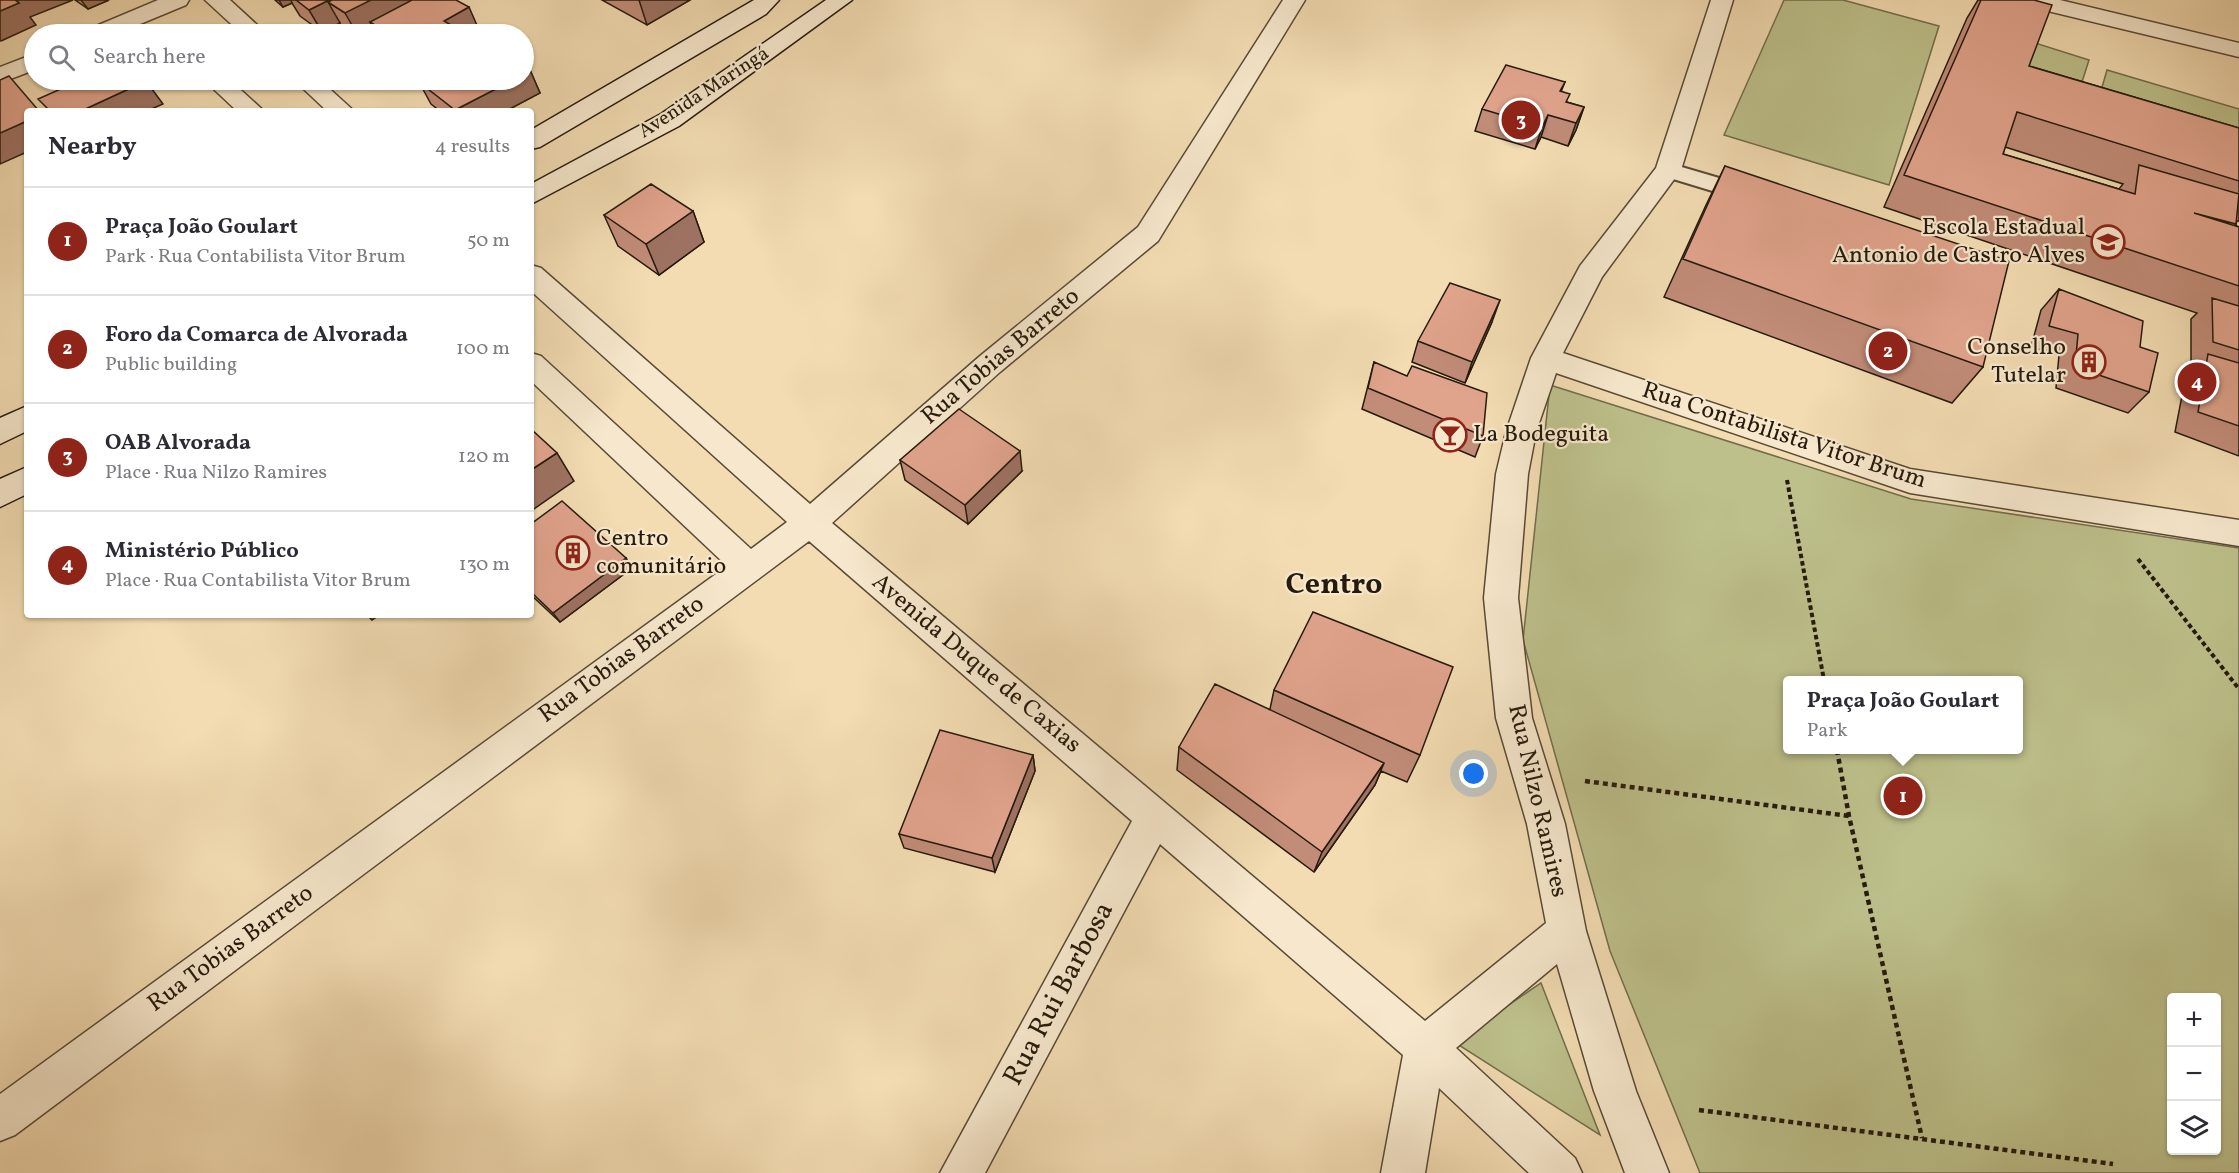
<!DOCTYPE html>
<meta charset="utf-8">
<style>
body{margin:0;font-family:Vollkorn,serif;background:#f2f2f3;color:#2b2b33}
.controls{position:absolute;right:18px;bottom:18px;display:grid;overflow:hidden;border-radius:6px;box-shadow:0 2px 4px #0004}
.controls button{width:54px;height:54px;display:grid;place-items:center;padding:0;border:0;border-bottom:2px solid #e1e1e2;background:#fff;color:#2b2b33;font:30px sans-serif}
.you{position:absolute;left:1474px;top:774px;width:21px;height:21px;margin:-15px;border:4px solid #fff;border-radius:50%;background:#1a73e8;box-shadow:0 0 0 9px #1a73e833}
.badge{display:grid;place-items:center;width:39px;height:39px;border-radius:50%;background:#8f2418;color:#fff;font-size:20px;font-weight:700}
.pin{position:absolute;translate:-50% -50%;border:3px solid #fff;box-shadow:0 2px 6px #0006}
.popup{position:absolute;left:1783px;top:676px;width:240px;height:78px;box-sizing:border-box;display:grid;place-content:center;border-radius:6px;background:#fff;filter:drop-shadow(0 2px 4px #0005);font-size:20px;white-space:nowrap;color:#7c7c81}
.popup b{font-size:22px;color:#2b2b33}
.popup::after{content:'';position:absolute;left:50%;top:100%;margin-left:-12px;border:12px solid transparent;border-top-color:#fff}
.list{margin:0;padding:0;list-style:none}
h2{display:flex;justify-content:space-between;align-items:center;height:78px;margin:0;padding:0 24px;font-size:26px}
h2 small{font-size:20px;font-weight:400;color:#7c7c81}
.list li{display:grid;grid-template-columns:39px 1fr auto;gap:18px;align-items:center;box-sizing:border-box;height:108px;padding:0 24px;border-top:2px solid #e1e1e2}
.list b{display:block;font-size:22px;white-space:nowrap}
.list p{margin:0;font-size:20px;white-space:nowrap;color:#7c7c81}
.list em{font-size:20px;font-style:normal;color:#7c7c81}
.icon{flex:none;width:33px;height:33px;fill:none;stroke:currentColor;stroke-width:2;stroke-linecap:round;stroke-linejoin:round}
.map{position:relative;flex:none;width:2239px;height:1173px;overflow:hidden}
.search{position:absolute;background:#fff;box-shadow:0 2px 4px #0004;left:24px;top:24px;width:510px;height:66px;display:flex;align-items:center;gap:15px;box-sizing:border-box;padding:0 21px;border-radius:33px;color:#7c7c81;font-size:22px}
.panel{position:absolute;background:#fff;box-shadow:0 2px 4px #0004;left:24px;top:108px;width:510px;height:510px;border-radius:6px}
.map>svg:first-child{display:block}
.green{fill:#bdc08b;stroke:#716d4c;stroke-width:1.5;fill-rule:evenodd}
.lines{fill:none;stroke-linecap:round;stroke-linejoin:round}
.service-casing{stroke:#584a36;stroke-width:4}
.minor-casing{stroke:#584a36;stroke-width:3}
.tertiary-casing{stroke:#584a36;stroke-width:3}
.secondary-casing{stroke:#251a0c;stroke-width:3}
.path-far1{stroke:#251a0c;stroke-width:4;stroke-dasharray:4.5 3;stroke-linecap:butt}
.path{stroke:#251a0c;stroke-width:4.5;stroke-dasharray:5 4;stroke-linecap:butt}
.service{fill:#f7e8cd;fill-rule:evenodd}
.minor{fill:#f7e8cd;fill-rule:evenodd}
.tertiary{fill:#f7e8cd;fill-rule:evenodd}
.secondary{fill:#f7e8cd;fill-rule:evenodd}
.wall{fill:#c18c78;stroke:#251a0c;stroke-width:1.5;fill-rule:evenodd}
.shaded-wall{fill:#9d7262;stroke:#251a0c;stroke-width:1.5}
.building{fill:#e0a38c;stroke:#251a0c;stroke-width:1.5}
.labels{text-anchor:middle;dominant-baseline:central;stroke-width:4.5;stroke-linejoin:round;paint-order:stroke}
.far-street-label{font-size:20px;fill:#251a0c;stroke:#f7e8cd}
.poi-label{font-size:24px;fill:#251a0c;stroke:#f7e8cd;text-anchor:end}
.street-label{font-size:24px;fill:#251a0c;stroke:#f7e8cd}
.near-street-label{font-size:28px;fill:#251a0c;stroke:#f7e8cd}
.district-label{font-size:30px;font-weight:bold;fill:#251a0c;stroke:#f7e8cd}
</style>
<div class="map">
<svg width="2239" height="1173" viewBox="0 0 2239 1173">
<rect width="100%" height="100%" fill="#f3dcb2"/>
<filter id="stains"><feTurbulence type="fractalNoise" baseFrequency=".00333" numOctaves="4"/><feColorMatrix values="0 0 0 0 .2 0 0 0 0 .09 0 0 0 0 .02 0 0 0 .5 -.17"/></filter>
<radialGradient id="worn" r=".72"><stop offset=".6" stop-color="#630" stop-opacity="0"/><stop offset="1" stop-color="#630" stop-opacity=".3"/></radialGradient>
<path class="green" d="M1784,0H1843L1939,26L1889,185L1724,135Z
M2029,41L2089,60L2073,110L2010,90Z
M2107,70L2239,109V159L2094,115Z
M1550,385L1911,499L2239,548V1173H1700L1610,951L1523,640ZM1788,680H2018V750H1788ZM2172,998H2216V1150H2172Z
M1541,983L1600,1135L1454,1042Z"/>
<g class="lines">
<g class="service-casing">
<path id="service" d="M1668,163L1760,190L1763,195L1760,200L1752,203L1660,175L1657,170L1660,165Z"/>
</g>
<g class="minor-casing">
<path id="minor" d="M158,0H189L186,5L116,34H85L89,29Z
M1283,0H1305L1158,241L1000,372L832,523L1425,1021L1546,923L1527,824L1496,718L1484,598L1496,474L1506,432L1531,358L1580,266L1656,168L1711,0H1733L1681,170L1602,277L1563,353L1910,469L2239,520V546L1910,493L1556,373L1536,432L1528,474L1518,598L1532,718L1565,824L1586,931L1636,1091L1669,1173H1625L1594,1091L1557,964L1456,1048L1575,1158L1582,1173H1529L1439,1088L1425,1173H1381L1403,1055L1160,844L985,1173H940L1132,821L809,541L15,1135L0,1141V1094L727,566L531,381V353L541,356L751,549L787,522L531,291V265L541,268L810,504L980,356L1138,227Z
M2020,0H2060L2239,43V57L2023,5Z
M34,54V70L0,83V67Z
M204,80H230L264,111H237Z"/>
</g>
<g class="tertiary-casing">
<path id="tertiary" d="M205,0H230L267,34H242Z
M294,80H320L354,111H327Z"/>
</g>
<g class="secondary-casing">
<path id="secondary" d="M754,0H779L766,14L540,147L531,149V130Z
M826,0H852L679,126L531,204V184L661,114Z
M27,406V431L0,444V418Z
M27,467V494L0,507V479Z"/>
</g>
<path class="path-far1" d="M1787,480L1824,680
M2138,559L2239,689"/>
<path class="path" d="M1837,750L1849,816L1922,1138
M1585,781L1849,816
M1699,1110L2113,1164"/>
<use href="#service" class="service"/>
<use href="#minor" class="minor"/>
<use href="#tertiary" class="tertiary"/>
<use href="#secondary" class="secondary"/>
</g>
<path class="wall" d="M75,0H109L88,9Z
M275,0H456L479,30L478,31L483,34H377L373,28L360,34H356L340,25V23L322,32L300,16L292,3L283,7Z
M602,0H690L647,25Z
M1978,0H2034L2029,66L2239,128V221H2237L2236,224L2235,225L2239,227V456L2175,432L2186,375L2196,365L2191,363V319L2197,313L1884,207L1967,18ZM2005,147L2123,184L2119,189L2003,154Z
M530,70L540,93L506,111H440L431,104L419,82Z
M1565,82L1561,92L1567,102L1584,107L1576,130L1568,146L1541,137L1535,149L1475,131L1482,109Z
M1725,166L1983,367L1952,403L1664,297L1706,205Z
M693,211L704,242L659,275L618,246L604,215Z
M2059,289L2140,347L2149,392L2128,413L2056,388L2059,355L2031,347L2041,310Z
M1492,322L1465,383L1412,362L1418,341Z
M1374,362L1483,436L1475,457L1362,409Z
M900,460L1022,471L968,524L905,480Z
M531,524L626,558L632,568L560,622L531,595Z
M1274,690L1420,755L1407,782L1381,771L1375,785L1314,872L1177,770L1179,747L1270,709Z
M1033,755L1035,771L995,872L904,848L899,834Z"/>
<path class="shaded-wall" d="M16,0H73L30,17L36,25L1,41L0,40V11L19,3Z
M81,0H109L88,9Z
M279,0H291L292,3L283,7Z
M329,0H418L370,22L373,28L360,34H357L345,13L328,2L340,23L322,32L309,10Z
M639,0H690L647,25Z
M469,7L479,30L471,34H434L444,21Z
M530,70L540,93L506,111H456L455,110L513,80H524V74Z
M146,81L163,104L147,111H81Z
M1584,107L1576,130L1568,146L1576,123Z
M1548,115L1541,137L1535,149L1542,127Z
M27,121V152L0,164V133Z
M693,211L704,242L659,275L646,244Z
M1500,300L1492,322L1465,383L1472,362Z
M1020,451L1022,471L968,524L965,505Z
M557,453L574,481L531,511V470Z
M626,558L632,568L560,622L553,613Z
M367,615H379L372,620Z
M1033,755L1035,771L995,872L992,858Z
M1384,763L1375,785L1314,872L1322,852Z"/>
<path class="building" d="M0,0H15L19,3L0,11Z
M296,0H329L309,10Z
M332,0H371L345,13L328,2Z
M412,0H456L469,7L444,21L451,25L434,34H389L370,22Z
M1981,0H2034L2052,5L2029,66L2239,128V181L2017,112L2003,154L2135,194L2139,165L2239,194L2236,224L2194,213L2239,227V286L1904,175Z
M469,25L483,34H451Z
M524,65L530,70L524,74Z
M1506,65L1565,82L1560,91L1570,94L1566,102L1584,107L1576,123L1548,115L1542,127L1482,109Z
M9,76L39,111H27V121L0,133V80Z
M81,80H144L146,81L81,111H50L38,99Z
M424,80H513L455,110L419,82Z
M1725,166L2009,261L1983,367L1683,259Z
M651,184L693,211L646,244L604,215Z
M1450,283L1500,300L1472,362L1418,341Z
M2059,289L2143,321L2140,347L2158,353L2149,392L2075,367L2078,334L2049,326Z
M2212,298L2239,306V350L2213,342Z
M2208,354L2239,363V426L2198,412Z
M1374,362L1407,376L1412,366L1487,393L1483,436L1368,388Z
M959,409L1020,451L965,505L900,460Z
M531,429L557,453L531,470Z
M562,501L626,558L553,613L531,592V524Z
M1313,612L1453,667L1420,755L1274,690Z
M1215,684L1384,763L1322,852L1179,747Z
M940,730L1033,755L992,858L899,834Z"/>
<defs>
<g id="school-ring" transform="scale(1.725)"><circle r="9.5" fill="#f7e8cd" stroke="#8f2418" stroke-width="1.5"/><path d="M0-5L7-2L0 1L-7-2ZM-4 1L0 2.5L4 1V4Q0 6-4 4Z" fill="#8f2418"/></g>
<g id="building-ring" transform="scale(1.725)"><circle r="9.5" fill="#f7e8cd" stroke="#8f2418" stroke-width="1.5"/><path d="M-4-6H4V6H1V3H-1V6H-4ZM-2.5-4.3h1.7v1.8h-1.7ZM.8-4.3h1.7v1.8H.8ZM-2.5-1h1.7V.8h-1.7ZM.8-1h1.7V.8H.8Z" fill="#8f2418"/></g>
<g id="bar-ring" transform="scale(1.725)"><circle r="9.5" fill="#f7e8cd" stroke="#8f2418" stroke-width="1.5"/><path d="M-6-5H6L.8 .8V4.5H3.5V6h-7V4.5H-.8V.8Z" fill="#8f2418"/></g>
</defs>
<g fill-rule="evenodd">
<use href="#school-ring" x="2108" y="242"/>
<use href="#building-ring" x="2089" y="362"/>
<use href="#bar-ring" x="1450" y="435"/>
<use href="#building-ring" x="573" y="553"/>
</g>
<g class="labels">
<g class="far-street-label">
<text transform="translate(704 93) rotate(-33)">Avenida Maringá</text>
</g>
<g class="poi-label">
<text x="2085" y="228">Escola Estadual<tspan x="2085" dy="28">Antonio de Castro Alves</tspan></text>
<text x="2066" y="348">Conselho<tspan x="2066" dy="28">Tutelar</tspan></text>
<text x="1473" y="435" text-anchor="start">La Bodeguita</text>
<text x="596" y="539" text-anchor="start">Centro<tspan x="596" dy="28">comunitário</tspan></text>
</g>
<g class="street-label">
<text transform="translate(1001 357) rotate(-40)">Rua Tobias Barreto</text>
<text transform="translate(1784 436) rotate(18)">Rua Contabilista Vitor Brum</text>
<text transform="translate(622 660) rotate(-36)">Rua Tobias Barreto</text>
<text transform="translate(976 664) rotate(40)">Avenida Duque de Caxias</text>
<text transform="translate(1537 801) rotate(77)">Rua Nilzo Ramires</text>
<text transform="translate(231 949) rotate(-36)">Rua Tobias Barreto</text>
</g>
<g class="near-street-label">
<text transform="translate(1059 994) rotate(-62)">Rua Rui Barbosa</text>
</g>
<g class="district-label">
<text x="1334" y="585">Centro</text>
</g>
</g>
<rect width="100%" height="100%" filter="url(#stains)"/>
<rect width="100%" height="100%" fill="url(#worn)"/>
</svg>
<div class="controls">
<button>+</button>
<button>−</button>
<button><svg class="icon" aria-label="layers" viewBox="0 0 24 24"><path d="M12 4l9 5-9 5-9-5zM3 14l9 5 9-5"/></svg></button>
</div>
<div class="you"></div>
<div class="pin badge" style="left:1903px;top:796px">1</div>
<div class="popup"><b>Praça João Goulart</b>Park</div>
<div class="pin badge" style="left:1888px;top:351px">2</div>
<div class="pin badge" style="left:1521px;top:120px">3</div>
<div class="pin badge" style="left:2197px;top:382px">4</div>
<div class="search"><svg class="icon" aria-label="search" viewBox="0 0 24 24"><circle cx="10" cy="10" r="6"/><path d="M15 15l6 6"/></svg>Search here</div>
<section class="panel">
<h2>Nearby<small>4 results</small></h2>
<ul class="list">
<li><span class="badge">1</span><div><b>Praça João Goulart</b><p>Park · Rua Contabilista Vitor Brum</p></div><em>50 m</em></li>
<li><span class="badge">2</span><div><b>Foro da Comarca de Alvorada</b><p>Public building</p></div><em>100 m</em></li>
<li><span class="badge">3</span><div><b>OAB Alvorada</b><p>Place · Rua Nilzo Ramires</p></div><em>120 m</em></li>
<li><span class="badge">4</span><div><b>Ministério Público</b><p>Place · Rua Contabilista Vitor Brum</p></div><em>130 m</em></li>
</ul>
</section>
</div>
